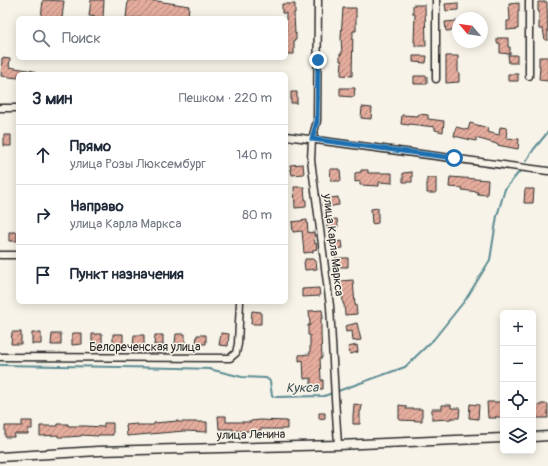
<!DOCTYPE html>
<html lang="ru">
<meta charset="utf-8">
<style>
body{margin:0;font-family:Pangolin,sans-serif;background:#f2f2f3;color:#1f2937}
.controls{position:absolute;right:12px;bottom:12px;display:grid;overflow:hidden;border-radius:6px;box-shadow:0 2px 10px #0003}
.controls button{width:36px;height:36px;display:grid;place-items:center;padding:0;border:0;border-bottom:1px solid #e0e1e3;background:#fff;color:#1f2937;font:20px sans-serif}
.compass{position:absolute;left:452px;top:12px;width:36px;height:36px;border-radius:50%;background:#fff;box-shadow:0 2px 10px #0003;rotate:299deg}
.stop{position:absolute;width:12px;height:12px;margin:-9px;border:3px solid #1f6fb2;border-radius:50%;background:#fff}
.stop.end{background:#1f6fb2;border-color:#fff;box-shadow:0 1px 4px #0008}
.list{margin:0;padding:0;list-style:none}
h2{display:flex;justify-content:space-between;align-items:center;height:52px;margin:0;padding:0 16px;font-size:17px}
h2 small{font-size:13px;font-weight:400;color:#747a83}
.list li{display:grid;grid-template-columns:26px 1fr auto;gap:12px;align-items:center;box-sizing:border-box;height:60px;padding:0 16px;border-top:1px solid #e0e1e3}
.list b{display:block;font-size:15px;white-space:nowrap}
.list p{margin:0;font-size:13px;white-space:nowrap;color:#747a83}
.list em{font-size:13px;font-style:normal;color:#747a83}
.icon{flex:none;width:22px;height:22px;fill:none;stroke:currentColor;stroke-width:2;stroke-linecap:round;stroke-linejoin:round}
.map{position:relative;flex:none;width:548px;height:466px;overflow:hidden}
.search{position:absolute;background:#fff;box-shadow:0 2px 10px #0003;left:16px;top:16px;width:272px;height:44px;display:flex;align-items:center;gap:10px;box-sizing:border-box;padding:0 14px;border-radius:6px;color:#747a83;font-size:15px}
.panel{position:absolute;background:#fff;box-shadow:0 2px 10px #0003;left:16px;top:72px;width:272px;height:232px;border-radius:6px}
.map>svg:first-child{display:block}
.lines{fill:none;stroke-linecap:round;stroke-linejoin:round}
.stream{stroke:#5c8c93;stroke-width:2}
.building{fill:url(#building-hatch);stroke:#2b2b2b}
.street-casing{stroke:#2b2b2b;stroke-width:9}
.secondary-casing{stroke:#2b2b2b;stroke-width:11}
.street{stroke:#f7f3e8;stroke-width:6}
.secondary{stroke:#f7f3e8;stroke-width:8}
.route{stroke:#1f6fb2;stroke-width:5}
.labels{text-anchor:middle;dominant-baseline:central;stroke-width:3;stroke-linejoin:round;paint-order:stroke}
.street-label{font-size:12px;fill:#2b2b2b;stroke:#f7f3e8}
.water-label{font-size:13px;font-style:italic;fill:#405456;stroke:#f7f3e8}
</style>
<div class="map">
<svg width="548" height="466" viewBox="0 0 548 466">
<defs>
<pattern id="building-hatch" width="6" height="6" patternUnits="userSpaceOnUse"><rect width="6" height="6" fill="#e4ac9c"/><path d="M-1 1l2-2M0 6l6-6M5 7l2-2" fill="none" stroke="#b98c7f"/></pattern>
</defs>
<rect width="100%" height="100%" fill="#f7f3e8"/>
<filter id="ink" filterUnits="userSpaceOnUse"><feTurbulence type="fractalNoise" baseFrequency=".025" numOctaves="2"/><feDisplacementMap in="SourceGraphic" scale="8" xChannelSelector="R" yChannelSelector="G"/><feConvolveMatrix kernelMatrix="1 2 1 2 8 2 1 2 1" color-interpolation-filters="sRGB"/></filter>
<g filter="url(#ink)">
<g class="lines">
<path class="stream" d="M526,161L534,149L548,132
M0,365L178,368L209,369L242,377L266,378L270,381L272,396L276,397L324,396L405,367L434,339L466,299L490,260L497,216L505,189L520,171"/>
</g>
<path class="building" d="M43,0L64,1L62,18H41Z
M91,0H104L103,18L89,16Z
M128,0L157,1L189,6L188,18H126Z
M538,2H547L548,40H545L543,29H539V11H538Z
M458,3V10L446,11L445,4Z
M519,3V11H518V29L507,30V21H510L509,4Z
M282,4H295V13H294L295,34L296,33V40H294V54H286V13H282Z
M413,5H425L426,46H415V42H414L415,14H413Z
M343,8H356V31H353L352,76L341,75L342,61H340V54H342L341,37Z
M457,21V30L446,31L445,22Z
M497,38H508V47H510V54L500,53V43H497Z
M508,55H517V63H509Z
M413,56H427L426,63L413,62Z
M446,56H458V73H459V82L446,83Z
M539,57H548V81L539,80L540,66H539Z
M2,58L10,59L9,67L34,71V74H18V78L1,76Z
M508,74H518V81H508Z
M414,76H427V84H414Z
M340,88H355L354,97L340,96Z
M291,92H297V103H291Z
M362,107L372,108L371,119L361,118Z
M419,114L428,115V119L444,121L443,132L435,130V127L409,124V125L401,124L402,115L418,116Z
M470,123L488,128L487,132L499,135L500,127L507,128L506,138L519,139L518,149L497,145V144L476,138V141L454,136L456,127L468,130Z
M4,135H11V146H4Z
M303,164L304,174L292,175L290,165Z
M330,169H340L341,181H331Z
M361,170H368V173H392V183L379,182V186L360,185V181L355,182V173L361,172Z
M412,172V182H403V173Z
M450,177L488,180L487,195L477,194L478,192L462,190V188L449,187Z
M427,178H436V193H427Z
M294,187H304L305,199H306V207L295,208Z
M525,189H534L533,203H524Z
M338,197L339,205L326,207L324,199Z
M378,208V223L372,224L371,209Z
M337,219L338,227L327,228V220Z
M307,220L308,233L314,232L315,244L316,243L317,249L313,250V252L304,253L302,231L293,232L292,222Z
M9,232H17V241H9Z
M342,241L343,248L333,249L332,243Z
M335,258H348V267H335Z
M305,259H314V261H316L317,269L305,270L304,262H305Z
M353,280L355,305H356L357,314L345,315L344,304H343L342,289H341L340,281Z
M319,288L320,296L302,297V289Z
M322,310L323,318H321V334L322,358H320L321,380H323V389H311V378L304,379L303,360L299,361V355L310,354V335H308V325H310L309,311Z
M252,311L261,312V324H251Z
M357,323L361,340L353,341L352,331L346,332L345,326Z
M12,332H21V344H11Z
M32,333H41V344H32Z
M72,333H82V344L72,345Z
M221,333L229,334L228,346L219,345Z
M52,334H61V345H51Z
M92,334H102V345L92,344Z
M113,334H123V345H113Z
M176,334H185V344H175Z
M134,335H144V347L133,346Z
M155,335H163V345H154Z
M197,335H206V344H196Z
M357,345L358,352L350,354L348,347Z
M487,402H503V417H495L496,418H488Z
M354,404L362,405L361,411H360V424H353V416Z
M470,404L479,405L478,419L469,418Z
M541,404H548V418H533V406L541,405Z
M399,405L406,406V409H422V421L399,420Z
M442,405H451V408H460L459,418H451V419L432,420V409H442Z
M319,413H325V418L319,419Z
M218,416H226V422H251V421L260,420L287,421V429H260V431H233V429H219Z
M22,421H32V429H28V434H14V437H5V426H22Z
M178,421V422H207V432L184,431L127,436L126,425L137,424V425H154V423Z
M104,423H113V435H98V436L81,435V436L67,437H58V435L40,436V426H58V424H68V426H85L104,427Z"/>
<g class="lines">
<g class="street-casing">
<path id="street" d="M318,0L317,121L312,139L311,160L330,306L335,398L338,445
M529,0V76
M436,79V0
M0,108H18
M286,136L548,171
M0,255H18
M0,357L230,358L236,353L238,344L240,302"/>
</g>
<g class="secondary-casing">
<path id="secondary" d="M533,437L548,436
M0,457L98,451L338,445L503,438"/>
</g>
<use href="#street" class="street"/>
<use href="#secondary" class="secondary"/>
</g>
</g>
<g class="lines" filter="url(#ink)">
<path class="route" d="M318,60L317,121L312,139L454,158"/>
</g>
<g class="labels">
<g class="street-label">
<text transform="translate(333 245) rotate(83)">улица Карла Маркса</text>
<text x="145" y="347">Белореченская улица</text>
<text transform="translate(251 435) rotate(-1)">улица Ленина</text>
</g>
<g class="water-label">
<text transform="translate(302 388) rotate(-1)">Кукса</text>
</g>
</g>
</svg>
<div class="controls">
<button>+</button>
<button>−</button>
<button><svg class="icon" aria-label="locate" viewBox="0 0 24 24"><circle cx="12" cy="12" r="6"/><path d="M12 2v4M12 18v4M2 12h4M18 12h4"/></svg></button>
<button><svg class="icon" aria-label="layers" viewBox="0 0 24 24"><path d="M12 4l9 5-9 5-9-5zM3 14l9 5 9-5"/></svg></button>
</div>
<svg class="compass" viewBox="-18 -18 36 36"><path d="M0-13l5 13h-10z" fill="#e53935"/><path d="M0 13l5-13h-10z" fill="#747a83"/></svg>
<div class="stop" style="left:454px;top:158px"></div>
<div class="stop end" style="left:318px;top:60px"></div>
<div class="search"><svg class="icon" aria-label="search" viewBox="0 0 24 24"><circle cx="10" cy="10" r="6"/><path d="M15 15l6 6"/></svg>Поиск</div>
<section class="panel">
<h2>3 мин<small>Пешком · 220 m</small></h2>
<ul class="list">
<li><svg class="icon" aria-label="ahead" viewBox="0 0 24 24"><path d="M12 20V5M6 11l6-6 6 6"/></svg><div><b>Прямо</b><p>улица Розы Люксембург</p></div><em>140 m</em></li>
<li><svg class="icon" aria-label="right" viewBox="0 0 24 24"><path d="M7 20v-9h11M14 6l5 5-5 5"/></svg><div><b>Направо</b><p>улица Карла Маркса</p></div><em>80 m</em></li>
<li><svg class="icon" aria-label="arrive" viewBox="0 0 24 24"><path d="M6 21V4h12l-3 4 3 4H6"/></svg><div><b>Пункт назначения</b></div></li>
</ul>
</section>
</div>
